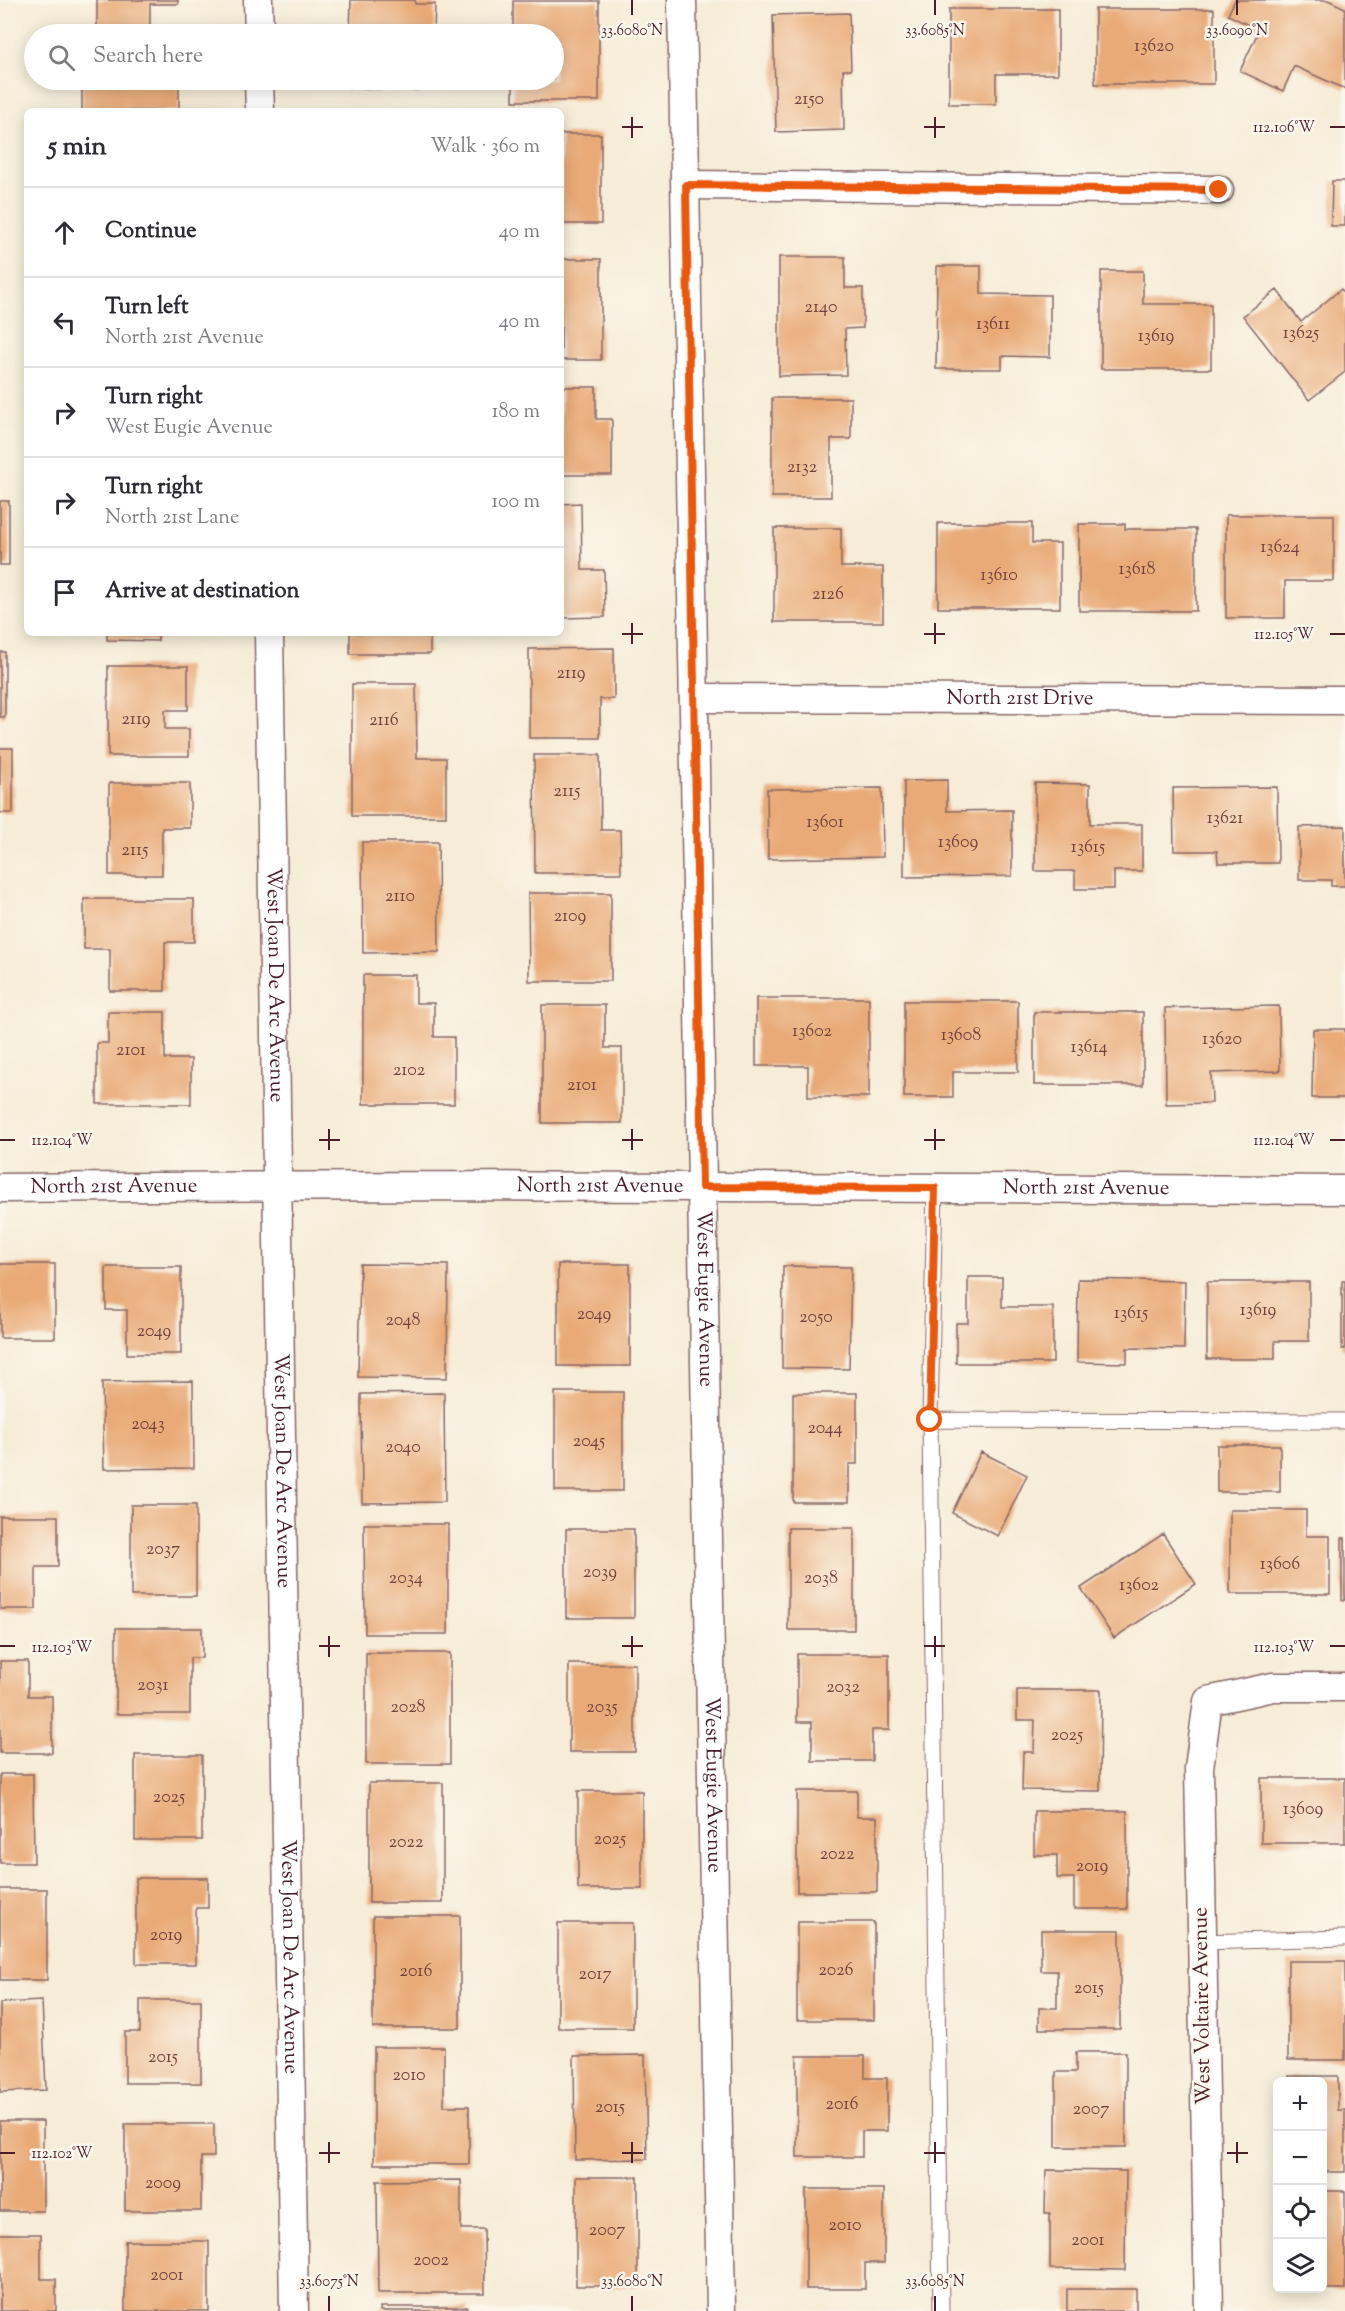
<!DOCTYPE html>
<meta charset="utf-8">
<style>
body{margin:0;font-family:"Sorts Mill Goudy",serif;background:#f2f2f3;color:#2b2b33}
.controls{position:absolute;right:18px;bottom:18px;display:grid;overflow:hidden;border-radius:9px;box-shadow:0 3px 15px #0003}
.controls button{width:54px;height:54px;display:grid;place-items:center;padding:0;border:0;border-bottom:2px solid #e1e1e2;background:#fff;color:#2b2b33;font:30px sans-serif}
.stop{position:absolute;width:18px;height:18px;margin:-14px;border:4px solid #ea580c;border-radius:50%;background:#fff}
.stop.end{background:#ea580c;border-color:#fff;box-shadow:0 2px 6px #0008}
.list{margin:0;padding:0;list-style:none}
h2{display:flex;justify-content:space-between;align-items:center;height:78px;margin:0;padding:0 24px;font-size:26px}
h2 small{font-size:20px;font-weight:400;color:#7c7c81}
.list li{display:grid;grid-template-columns:39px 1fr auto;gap:18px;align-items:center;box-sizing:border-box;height:90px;padding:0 24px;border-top:2px solid #e1e1e2}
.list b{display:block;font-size:22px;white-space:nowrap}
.list p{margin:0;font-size:20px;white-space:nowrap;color:#7c7c81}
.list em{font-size:20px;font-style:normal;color:#7c7c81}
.icon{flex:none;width:33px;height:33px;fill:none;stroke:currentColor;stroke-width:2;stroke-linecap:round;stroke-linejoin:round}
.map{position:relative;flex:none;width:1345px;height:2311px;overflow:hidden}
.search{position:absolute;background:#fff;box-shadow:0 3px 15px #0003;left:24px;top:24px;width:540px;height:66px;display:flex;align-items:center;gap:15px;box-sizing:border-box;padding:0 21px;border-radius:33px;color:#7c7c81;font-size:22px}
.panel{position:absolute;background:#fff;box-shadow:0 3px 15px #0003;left:24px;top:108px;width:540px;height:528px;border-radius:9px}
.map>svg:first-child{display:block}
.building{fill:#e9aa77}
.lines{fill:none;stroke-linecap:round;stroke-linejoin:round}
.service-casing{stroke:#866767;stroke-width:17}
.minor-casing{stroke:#866767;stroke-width:31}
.service{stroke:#fff;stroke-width:15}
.minor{stroke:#fff;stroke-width:28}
.route{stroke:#ea580c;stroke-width:8}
.ticks{fill:none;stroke:#4a1f2b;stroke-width:2}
.labels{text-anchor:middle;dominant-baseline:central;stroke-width:5;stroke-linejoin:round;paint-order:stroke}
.number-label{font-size:18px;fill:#72423e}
.street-label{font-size:21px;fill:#4a1f2b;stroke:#fbf7ec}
.ticks-label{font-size:15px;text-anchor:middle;fill:#4a1f2b;stroke:#fbf7ec;stroke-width:5;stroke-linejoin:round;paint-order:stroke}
</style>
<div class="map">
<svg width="1345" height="2311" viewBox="0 0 1345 2311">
<rect width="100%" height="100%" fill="#fbf7ec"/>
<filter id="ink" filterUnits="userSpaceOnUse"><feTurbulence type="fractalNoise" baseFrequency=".0167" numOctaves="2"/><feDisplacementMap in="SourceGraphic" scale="12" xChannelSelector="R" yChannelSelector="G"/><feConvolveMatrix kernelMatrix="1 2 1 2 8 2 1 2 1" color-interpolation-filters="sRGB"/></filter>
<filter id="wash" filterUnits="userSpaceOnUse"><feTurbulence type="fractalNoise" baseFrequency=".008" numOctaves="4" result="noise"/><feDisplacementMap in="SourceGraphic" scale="24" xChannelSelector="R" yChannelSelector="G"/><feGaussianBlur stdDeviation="1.35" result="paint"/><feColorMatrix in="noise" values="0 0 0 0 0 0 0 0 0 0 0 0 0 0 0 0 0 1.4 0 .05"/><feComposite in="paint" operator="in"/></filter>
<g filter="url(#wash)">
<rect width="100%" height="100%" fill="#f6ecd7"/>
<g id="blocks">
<path class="building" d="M97,0H178V4H150V34H97Z
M351,0H415V4H435L434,34H350Z
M1235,0H1328L1345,8V89L1294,66L1283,91L1240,71L1259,30L1228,15Z
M513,1H599V101H513V80H554V34H513Z
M949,9H1058V74H996V104H949Z
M1095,9H1214V84H1095Z
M849,13L851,70H843L844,130L776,132L773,15Z
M82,80H179V111H82Z
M349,80H418V90L349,88Z
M561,134H601V224H561Z
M1332,181H1345V226H1331Z
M779,257H845V288H863V328L845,329L846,375L779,376Z
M561,259H601V360H561Z
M937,266H981V294L1050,295V357L1002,356V369H936Z
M1101,271H1143V304H1211V369H1101Z
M1341,289L1345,294V372L1309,400L1243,316L1277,290L1301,322Z
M561,387H596V419H612V475H561Z
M772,398H851V439H831V497H772Z
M0,501H9V565H0Z
M581,503L582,570H604L605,617L561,618V504Z
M1226,515H1334V581H1285V618H1226Z
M938,523H1032V543H1060V608H938Z
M1079,524H1125V529H1196V611H1079Z
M774,528H841V567H883V622H774Z
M107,633H158V641L107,640Z
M350,633H430V654H350Z
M614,648V699H600V738H529V649Z
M0,652H5V717H0Z
M108,666H188V710H165V729H189V756H108Z
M352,684H416L417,758H446V816H352Z
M0,748H13V813H0Z
M534,755H600L601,830H620L621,873H535Z
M947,780V811L1012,810V876L904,877V781Z
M109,783H190V828H162V875H109Z
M1035,783L1090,784V824H1142V871H1114V889H1075V871H1035Z
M1277,787L1278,863H1218L1217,851H1174L1173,788Z
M882,788L883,857L768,859L767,789Z
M1345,826V886H1331V880H1299V827Z
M362,842H438L439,952L363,953Z
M528,893H611V981H529Z
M84,899H194V942H165V991H110V949H84Z
M363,975H416V1003H434V1037H454V1104H363Z
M756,998H869V1097H808V1066H756Z
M904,1001H1018V1072H953V1097H904Z
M542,1005H605V1048H622V1123H542Z
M1279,1006L1280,1071L1211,1073L1212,1103L1166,1104L1165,1008Z
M108,1012H165V1059H191V1104H97V1043H108Z
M1034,1012H1143V1085H1034Z
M1313,1029H1345V1098H1312Z
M0,1264H55V1338H0Z
M360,1264L448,1265L447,1378L358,1377Z
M558,1264H630V1366H558Z
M783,1266L851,1267L849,1369L782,1368Z
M106,1267H181V1354H127V1310H106Z
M968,1277H1002V1307H1053V1363H956V1323H968Z
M1078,1279L1185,1281L1184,1349L1127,1348V1363L1077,1362Z
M1342,1281H1345V1349H1342Z
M1207,1282H1309V1341H1275V1359H1207Z
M193,1381L194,1468L104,1469L102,1382Z
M555,1392H623V1491H555Z
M444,1393L445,1502L362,1503L361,1394Z
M793,1393H857V1464H849V1502H793Z
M1217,1445H1280V1492H1217Z
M981,1452L1027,1475L998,1536L952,1513Z
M131,1505H196V1596H131Z
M1230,1510H1306V1536H1330V1594H1230Z
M0,1516H58V1567H36V1609H0Z
M364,1524H448V1634H365Z
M788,1528H854V1630H788Z
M566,1529H634V1618H566Z
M1163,1534L1196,1584L1114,1638L1081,1588Z
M1342,1538H1345V1600H1342Z
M116,1628H202V1658H190V1714H116Z
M366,1653H450V1764H366Z
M797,1654H889V1730H872V1761H812V1722H797Z
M0,1661H28V1696H52V1753H0Z
M569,1664H635V1752H569Z
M1017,1690H1101L1100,1791L1022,1790L1023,1752H1034L1035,1720H1017Z
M135,1755H202V1840H135Z
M0,1774H33L34,1863H0Z
M1261,1778H1345V1843H1261Z
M369,1783H443V1903H369Z
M578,1791H642V1889H578Z
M797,1791H857V1817H877V1892H797Z
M1034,1811H1127V1909H1074V1878H1057V1855H1034Z
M136,1878H208V1908H196V1964H136Z
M0,1889H47V1980H0Z
M373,1916H460V2028H373Z
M797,1922H874V2020H797Z
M558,1923H633V2028H558Z
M1041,1930H1120V2029H1039V2008H1057V1971H1041Z
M1288,1961H1345V2060H1288Z
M140,2000H201V2083H125V2032H140Z
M42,2001L46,2090L0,2092V2003Z
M374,2047H444V2106H469V2164H374Z
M1076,2052H1126V2147H1056V2072H1076Z
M645,2055L647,2159L575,2160L574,2056Z
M797,2056H865V2078H887V2131H862V2157H797Z
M1289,2076H1338V2110H1345V2172H1322V2082H1289Z
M0,2121H43V2211H0Z
M125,2124H214V2157H201V2211H125Z
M1046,2170L1126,2171L1125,2270L1050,2269V2213H1045Z
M576,2177H638V2286H576Z
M461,2180V2229H484L485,2293H378L377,2181Z
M806,2189H884V2263H865V2289H806Z
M1322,2191H1345V2289H1322Z
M0,2234H41V2279H56V2311H0Z
M125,2241H209V2311H125Z
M1067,2289H1136V2311H1067Z
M380,2307H467V2311H380Z"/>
</g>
</g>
<g filter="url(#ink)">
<use href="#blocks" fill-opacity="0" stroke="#866767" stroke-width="1.5"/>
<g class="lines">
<g class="service-casing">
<path id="service" d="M935,1188L930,1420L941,2311
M930,1420L1345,1421
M1202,1942L1345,1938"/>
</g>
<g class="minor-casing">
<g id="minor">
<path d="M258,0L259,34"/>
<path id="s1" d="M682,0L721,2311"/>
<path d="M259,80L260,111"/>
<path d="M686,185L1219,190"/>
<path id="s2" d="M269,633L294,2311"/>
<path id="s3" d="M694,698L1345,700"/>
<path id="s4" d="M0,1188C448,1184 897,1188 1345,1190"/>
<path d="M1209,2311L1199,1768L1208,1701L1273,1687H1345"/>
</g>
</g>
<use href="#service" class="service"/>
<use href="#minor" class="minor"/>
</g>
</g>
<g class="lines" filter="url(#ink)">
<path class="route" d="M930,1420L935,1188L702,1187L686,185L1219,190"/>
</g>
<path class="ticks" d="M632,0V15M935,0V15M1237,0V15M632,117V138M935,117V138M622,127H643M924,127H945M1330,127H1345M632,623V644M935,623V644M622,634H643M924,634H945M1330,634H1345M329,1129V1150M632,1129V1150M935,1129V1150M0,1140H15M319,1140H340M622,1140H643M924,1140H945M1330,1140H1345M329,1636V1657M632,1636V1657M935,1636V1657M0,1646H15M319,1646H340M622,1646H643M924,1646H945M1330,1646H1345M329,2142V2163M632,2142V2163M935,2142V2163M1237,2142V2163M0,2153H15M319,2153H340M622,2153H643M924,2153H945M1227,2153H1248M329,2296V2311M632,2296V2311M935,2296V2311"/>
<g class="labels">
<g class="number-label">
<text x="1154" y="47">13620</text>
<text x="809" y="100">2150</text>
<text x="821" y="308">2140</text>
<text x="993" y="325">13611</text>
<text x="1301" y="334">13625</text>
<text x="1156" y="337">13619</text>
<text x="802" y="468">2132</text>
<text x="1280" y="548">13624</text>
<text x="1137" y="570">13618</text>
<text x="999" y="576">13610</text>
<text x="828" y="595">2126</text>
<text x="571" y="674">2119</text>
<text x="136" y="720">2119</text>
<text x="384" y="721">2116</text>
<text x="567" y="792">2115</text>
<text x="1225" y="819">13621</text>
<text x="825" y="823">13601</text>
<text x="958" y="843">13609</text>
<text x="1088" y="848">13615</text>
<text x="135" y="851">2115</text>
<text x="400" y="897">2110</text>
<text x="570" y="917">2109</text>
<text x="812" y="1032">13602</text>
<text x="961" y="1036">13608</text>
<text x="1222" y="1040">13620</text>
<text x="1089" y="1048">13614</text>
<text x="131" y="1051">2101</text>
<text x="409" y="1071">2102</text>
<text x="582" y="1086">2101</text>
<text x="1258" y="1311">13619</text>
<text x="1131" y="1314">13615</text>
<text x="594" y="1315">2049</text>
<text x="816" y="1318">2050</text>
<text x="403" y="1321">2048</text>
<text x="154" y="1332">2049</text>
<text x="148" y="1425">2043</text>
<text x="825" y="1429">2044</text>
<text x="589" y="1442">2045</text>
<text x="403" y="1448">2040</text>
<text x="163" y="1550">2037</text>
<text x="1280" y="1565">13606</text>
<text x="600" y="1573">2039</text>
<text x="406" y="1579">2034</text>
<text x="821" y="1579">2038</text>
<text x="1139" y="1586">13602</text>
<text x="153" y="1686">2031</text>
<text x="843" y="1688">2032</text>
<text x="408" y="1708">2028</text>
<text x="602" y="1708">2035</text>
<text x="1067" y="1736">2025</text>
<text x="169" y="1798">2025</text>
<text x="1303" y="1810">13609</text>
<text x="610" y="1840">2025</text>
<text x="406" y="1843">2022</text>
<text x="837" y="1855">2022</text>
<text x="1092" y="1867">2019</text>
<text x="166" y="1936">2019</text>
<text x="836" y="1971">2026</text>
<text x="416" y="1972">2016</text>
<text x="595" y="1975">2017</text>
<text x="1089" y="1989">2015</text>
<text x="163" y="2058">2015</text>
<text x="409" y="2076">2010</text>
<text x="842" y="2105">2016</text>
<text x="610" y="2108">2015</text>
<text x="1091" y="2110">2007</text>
<text x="163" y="2184">2009</text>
<text x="845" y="2226">2010</text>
<text x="607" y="2231">2007</text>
<text x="1088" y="2241">2001</text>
<text x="431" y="2261">2002</text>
<text x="167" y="2276">2001</text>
</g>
<g class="street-label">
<text stroke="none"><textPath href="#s3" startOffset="326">North 21st Drive</textPath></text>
<text stroke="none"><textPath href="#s2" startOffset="352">West Joan De Arc Avenue</textPath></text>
<text stroke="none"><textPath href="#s4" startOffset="114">North 21st Avenue</textPath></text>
<text stroke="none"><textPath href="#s4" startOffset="600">North 21st Avenue</textPath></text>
<text stroke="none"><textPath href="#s4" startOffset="1086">North 21st Avenue</textPath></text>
<text stroke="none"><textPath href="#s1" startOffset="1299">West Eugie Avenue</textPath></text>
<text stroke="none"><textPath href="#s2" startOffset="838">West Joan De Arc Avenue</textPath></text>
<text stroke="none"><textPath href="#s1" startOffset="1785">West Eugie Avenue</textPath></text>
<text stroke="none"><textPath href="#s2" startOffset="1324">West Joan De Arc Avenue</textPath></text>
<text transform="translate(1203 2006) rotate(-91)">West Voltaire Avenue</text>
</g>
</g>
<g class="ticks-label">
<text x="632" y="35">33.6080°N</text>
<text x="935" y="35">33.6085°N</text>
<text x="1237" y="35">33.6090°N</text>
<text x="1284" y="132">112.106°W</text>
<text x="1284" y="639">112.105°W</text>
<text x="1284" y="1145">112.104°W</text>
<text x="62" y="1145">112.104°W</text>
<text x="1284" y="1652">112.103°W</text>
<text x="62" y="1652">112.103°W</text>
<text x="62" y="2158">112.102°W</text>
<text x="329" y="2286">33.6075°N</text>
<text x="632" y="2286">33.6080°N</text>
<text x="935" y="2286">33.6085°N</text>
</g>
</svg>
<div class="controls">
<button>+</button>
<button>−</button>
<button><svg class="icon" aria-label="locate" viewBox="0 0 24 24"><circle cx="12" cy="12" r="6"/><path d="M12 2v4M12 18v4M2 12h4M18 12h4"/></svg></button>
<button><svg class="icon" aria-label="layers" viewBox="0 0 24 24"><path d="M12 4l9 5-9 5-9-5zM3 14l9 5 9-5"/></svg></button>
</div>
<div class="stop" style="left:930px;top:1420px"></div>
<div class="stop end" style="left:1219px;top:190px"></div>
<div class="search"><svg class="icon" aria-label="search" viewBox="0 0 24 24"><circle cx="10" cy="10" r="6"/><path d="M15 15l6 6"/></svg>Search here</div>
<section class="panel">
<h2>5 min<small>Walk · 360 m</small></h2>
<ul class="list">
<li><svg class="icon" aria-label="ahead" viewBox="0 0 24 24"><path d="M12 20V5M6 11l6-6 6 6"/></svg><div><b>Continue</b></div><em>40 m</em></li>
<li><svg class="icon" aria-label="left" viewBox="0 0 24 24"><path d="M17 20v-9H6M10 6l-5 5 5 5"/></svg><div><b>Turn left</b><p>North 21st Avenue</p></div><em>40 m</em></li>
<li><svg class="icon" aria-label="right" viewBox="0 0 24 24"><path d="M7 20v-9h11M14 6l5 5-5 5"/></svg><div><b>Turn right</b><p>West Eugie Avenue</p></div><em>180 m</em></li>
<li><svg class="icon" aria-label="right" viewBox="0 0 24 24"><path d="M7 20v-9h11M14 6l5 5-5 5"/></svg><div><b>Turn right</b><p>North 21st Lane</p></div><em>100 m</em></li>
<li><svg class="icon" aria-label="arrive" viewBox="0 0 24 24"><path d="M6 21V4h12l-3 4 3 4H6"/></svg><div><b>Arrive at destination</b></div></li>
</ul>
</section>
</div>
